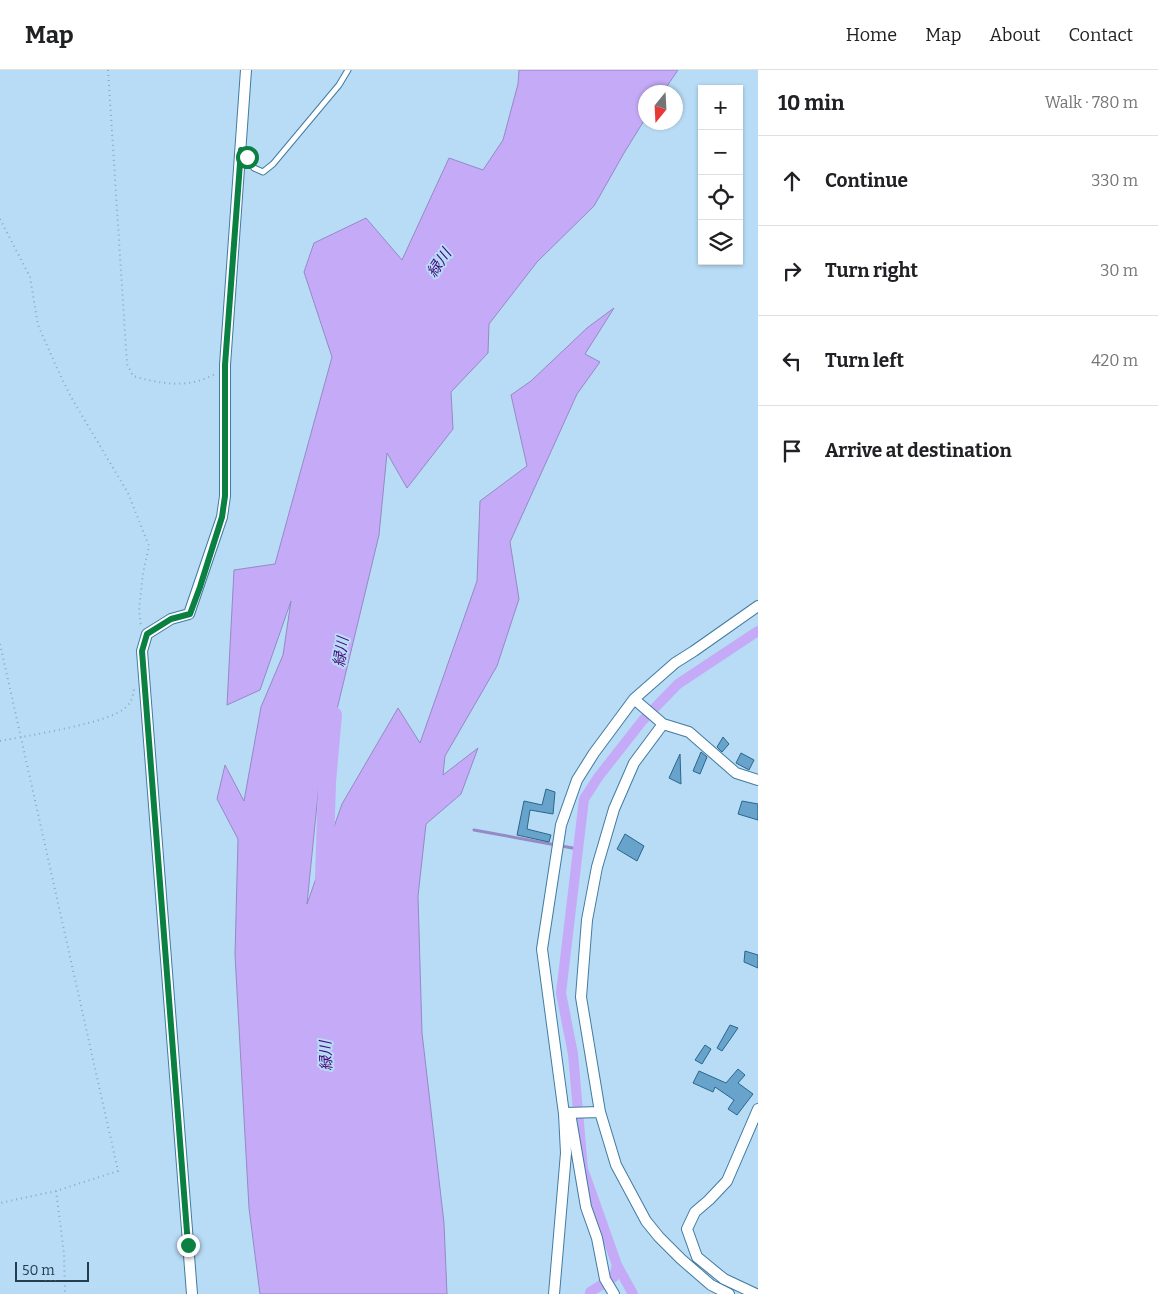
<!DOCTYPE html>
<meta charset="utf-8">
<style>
body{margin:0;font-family:Bitter,"Noto Sans JP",serif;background:#f6f6f6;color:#202124}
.controls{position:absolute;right:15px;top:15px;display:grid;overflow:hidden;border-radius:0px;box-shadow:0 1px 4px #0004}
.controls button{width:45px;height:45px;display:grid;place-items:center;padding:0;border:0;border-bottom:1px solid #e0e0e0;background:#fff;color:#202124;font:25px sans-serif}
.compass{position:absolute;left:638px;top:15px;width:45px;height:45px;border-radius:50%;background:#fff;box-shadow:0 1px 4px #0004;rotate:198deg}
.scale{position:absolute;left:15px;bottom:12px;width:74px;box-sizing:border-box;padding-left:5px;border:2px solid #253e4f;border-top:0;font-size:14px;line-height:18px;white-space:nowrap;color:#253e4f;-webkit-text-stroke:4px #b8dcf5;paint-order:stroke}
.stop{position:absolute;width:15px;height:15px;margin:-11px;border:4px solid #0b8043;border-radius:50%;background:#fff}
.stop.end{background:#0b8043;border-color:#fff;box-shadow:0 1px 5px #0008}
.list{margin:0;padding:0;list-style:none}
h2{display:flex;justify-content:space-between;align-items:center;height:65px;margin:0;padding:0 20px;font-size:21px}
h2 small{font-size:16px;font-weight:400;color:#757577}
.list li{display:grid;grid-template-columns:32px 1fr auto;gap:15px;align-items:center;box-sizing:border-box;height:90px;padding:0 20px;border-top:1px solid #e0e0e0}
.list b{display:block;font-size:19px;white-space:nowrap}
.list em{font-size:16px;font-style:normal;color:#757577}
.icon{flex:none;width:28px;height:28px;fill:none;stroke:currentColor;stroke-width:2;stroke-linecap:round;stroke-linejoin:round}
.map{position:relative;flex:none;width:758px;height:1224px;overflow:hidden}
header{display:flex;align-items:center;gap:30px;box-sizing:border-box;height:70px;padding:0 25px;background:#fff;border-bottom:1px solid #e0e0e0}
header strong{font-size:24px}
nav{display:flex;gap:28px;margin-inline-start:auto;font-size:18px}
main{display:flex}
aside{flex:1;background:#fff}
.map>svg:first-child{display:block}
.water{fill:#c4aaf7;stroke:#948ac5}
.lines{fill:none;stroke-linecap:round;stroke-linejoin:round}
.stream{stroke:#948ac5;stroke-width:3}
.canal{stroke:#c4aaf7;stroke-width:10}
.river{stroke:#c4aaf7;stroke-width:18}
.building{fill:#68a3cb;stroke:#2a668b}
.service-casing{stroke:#407ba1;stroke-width:7}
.minor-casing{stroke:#407ba1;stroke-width:12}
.path{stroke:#89a9c0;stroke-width:2;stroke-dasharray:1 4;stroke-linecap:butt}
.service{stroke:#fff;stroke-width:5}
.minor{stroke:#fff;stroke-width:10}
.route{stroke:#0b8043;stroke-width:6}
.labels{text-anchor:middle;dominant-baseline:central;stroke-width:4;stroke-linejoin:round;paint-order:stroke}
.water-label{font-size:15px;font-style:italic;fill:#43037a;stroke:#b8dcf5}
</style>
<header>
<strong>Map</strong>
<nav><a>Home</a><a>Map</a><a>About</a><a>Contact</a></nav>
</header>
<main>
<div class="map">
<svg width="758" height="1224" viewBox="0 0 758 1224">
<rect width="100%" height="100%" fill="#b8dcf5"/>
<path class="water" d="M519,0H678L663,22H646L645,49L624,83L594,136L537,192L489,254L488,283L451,322L453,359L407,418L387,383L379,465L319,714L307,834L342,734L398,638L420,673L477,511L480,431L527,396L511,325L531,311L587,258L614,238L585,284L600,292L577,324L510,472L519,529L497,596L445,686L443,705L478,678L461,724L426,754L418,826L422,963L444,1153L447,1224H260L249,1138L235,885L238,769L217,729L225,695L244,731L261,637L283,585L291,531L260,620L227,635L234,500L275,494L332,287L304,202L314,173L366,148L402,190L449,88L483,100L503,70L518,14Z"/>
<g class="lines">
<path class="stream" d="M474,760L578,779"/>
<path class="canal" d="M590,1224V1222L614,1207L617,1195
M633,1224L617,1195L583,1099L573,984L561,923L584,729L599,706L643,650L678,614L758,561"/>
<path class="river" d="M324,809L327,712L333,645"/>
</g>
<path class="building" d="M723,667L729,674L722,682L717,677Z
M701,682L707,687L700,704L693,701Z
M741,683L754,690L749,700L736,693Z
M680,684L681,714L669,708Z
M546,719L555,722L553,744L530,740L527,759L551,765L549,772L517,765L524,731L542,735Z
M742,731L758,734V750L738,744Z
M625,764L644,776L637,791L617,779Z
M745,881L758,885V898L744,892Z
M730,955L738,958L722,981L717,978Z
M705,975L711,979L702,994L695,990Z
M738,999L745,1005L738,1013L753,1024L737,1045L728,1039L734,1030L715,1017L713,1022L693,1013L699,1001L726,1013Z"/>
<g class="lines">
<g class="service-casing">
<path id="service" d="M242,80L254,98L263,102L273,94L339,15L348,0"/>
</g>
<g class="minor-casing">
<path id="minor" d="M634,629L663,654L689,662L736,703L758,710
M663,654L634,693L614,739L597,797L587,850L581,927L600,1042L616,1095L646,1151L659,1167L681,1189L711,1215L729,1224
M565,1043L600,1042
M570,1043L586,1137L597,1168L605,1209L614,1224
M192,1224L142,581L147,564L171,549L189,544L222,447L225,426V295L246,0
M554,1224L566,1083L564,1044L542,879L561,755L577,710L594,683L634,629L675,593L694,581L758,536
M756,1224L724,1209L697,1187L687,1159L695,1142L709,1130L727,1111L758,1039"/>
</g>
<path class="path" d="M108,0L127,294L133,306C160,314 189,319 215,304
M0,149L30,207L38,255L56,296L71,327L128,423L149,476L143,503L139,540L141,556
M0,574L118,1101L56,1121L0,1133
M0,671C25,666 112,653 126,637C132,632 134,623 134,616
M56,1121L64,1183L65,1224"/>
<use href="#service" class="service"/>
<use href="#minor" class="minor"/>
</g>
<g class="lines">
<path class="route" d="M188,1175L142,581L147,564L171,549L190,544L200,517L222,447L225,426V295L241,80L247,87"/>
</g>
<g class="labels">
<g class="water-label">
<text transform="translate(439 193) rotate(-56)">緑川</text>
<text transform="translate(341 582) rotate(-82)">緑川</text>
<text transform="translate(326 986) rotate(-92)">緑川</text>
</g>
</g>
</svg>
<div class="controls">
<button>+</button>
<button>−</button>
<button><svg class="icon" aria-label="locate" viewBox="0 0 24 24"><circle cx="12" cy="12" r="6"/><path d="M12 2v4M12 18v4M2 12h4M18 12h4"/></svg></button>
<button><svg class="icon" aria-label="layers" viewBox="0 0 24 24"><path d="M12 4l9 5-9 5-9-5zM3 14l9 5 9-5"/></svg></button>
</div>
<svg class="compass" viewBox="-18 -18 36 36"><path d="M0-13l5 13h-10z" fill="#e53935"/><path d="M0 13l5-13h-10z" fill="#757577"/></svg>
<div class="scale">50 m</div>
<div class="stop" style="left:247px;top:87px"></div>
<div class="stop end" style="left:188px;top:1175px"></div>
</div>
<aside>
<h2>10 min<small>Walk · 780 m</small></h2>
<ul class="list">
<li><svg class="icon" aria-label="ahead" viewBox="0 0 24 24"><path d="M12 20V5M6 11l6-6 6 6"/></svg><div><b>Continue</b></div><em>330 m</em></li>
<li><svg class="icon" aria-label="right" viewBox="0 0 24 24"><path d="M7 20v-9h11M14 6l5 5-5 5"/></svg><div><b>Turn right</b></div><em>30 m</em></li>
<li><svg class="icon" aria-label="left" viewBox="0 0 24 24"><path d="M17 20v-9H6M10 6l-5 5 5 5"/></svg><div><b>Turn left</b></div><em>420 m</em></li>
<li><svg class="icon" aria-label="arrive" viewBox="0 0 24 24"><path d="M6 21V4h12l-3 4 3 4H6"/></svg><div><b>Arrive at destination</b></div></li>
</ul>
</aside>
</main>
